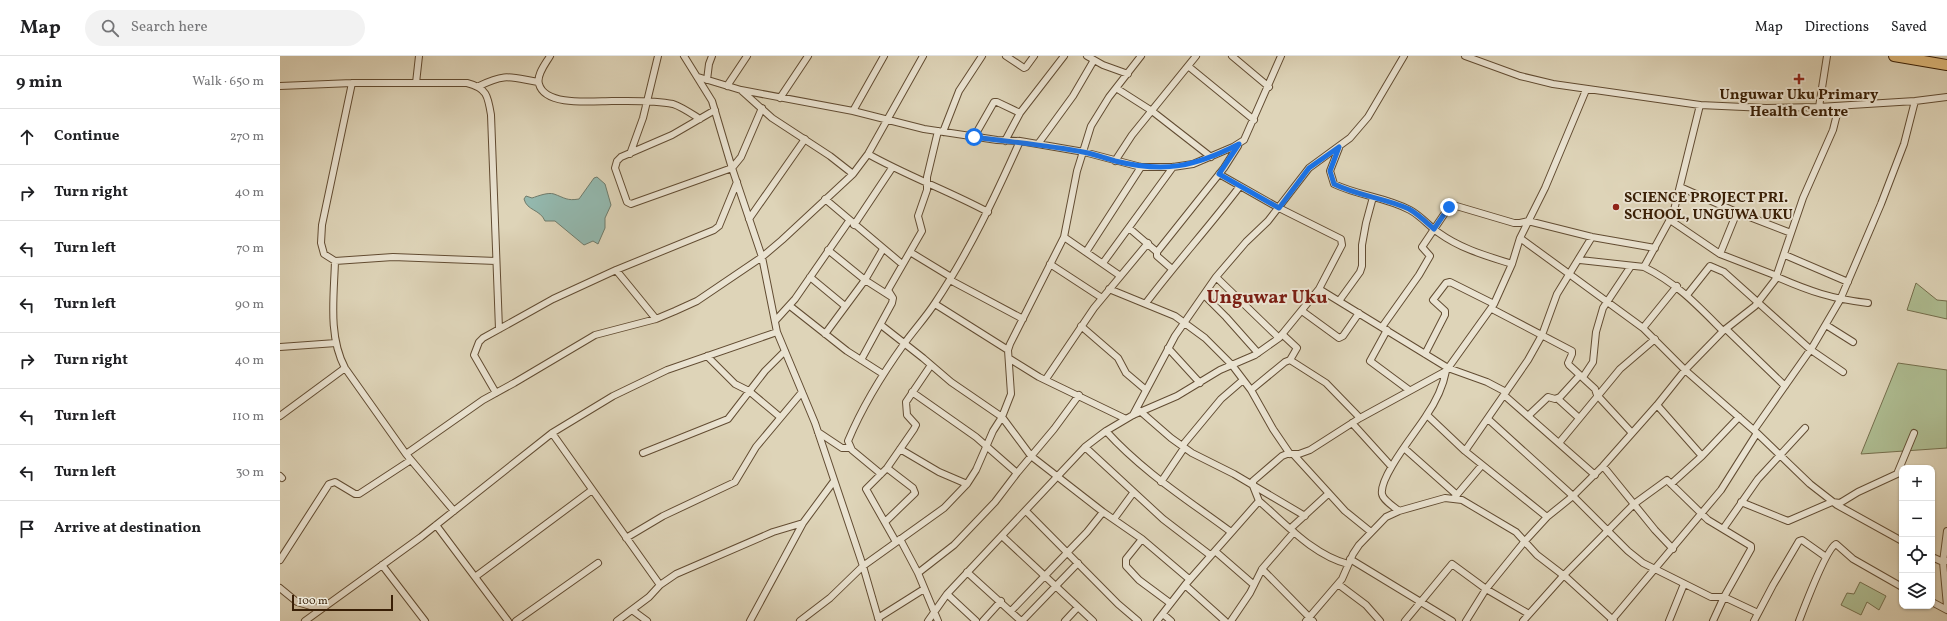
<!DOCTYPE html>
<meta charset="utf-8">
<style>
body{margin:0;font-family:Vollkorn,serif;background:#f2f2f2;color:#202124}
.controls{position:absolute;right:12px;bottom:12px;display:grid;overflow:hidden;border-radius:8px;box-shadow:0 1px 3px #0004}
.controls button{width:36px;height:36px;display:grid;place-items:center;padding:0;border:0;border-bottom:1px solid #e0e0e0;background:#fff;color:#202124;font:20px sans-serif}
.scale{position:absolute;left:12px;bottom:10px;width:101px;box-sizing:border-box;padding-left:4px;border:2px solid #391f06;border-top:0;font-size:11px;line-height:14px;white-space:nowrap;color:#391f06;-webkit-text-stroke:3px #eae3d1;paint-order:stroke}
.stop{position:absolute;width:12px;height:12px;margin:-9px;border:3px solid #1a73e8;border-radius:50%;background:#fff}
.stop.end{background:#1a73e8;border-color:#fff;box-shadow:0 1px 4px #0008}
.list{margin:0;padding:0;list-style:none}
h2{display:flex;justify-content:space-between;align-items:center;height:52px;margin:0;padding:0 16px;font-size:17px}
h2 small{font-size:13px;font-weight:400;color:#757577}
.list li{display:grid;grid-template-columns:26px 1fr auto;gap:12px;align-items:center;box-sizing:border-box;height:56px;padding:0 16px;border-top:1px solid #e0e0e0}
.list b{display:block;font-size:15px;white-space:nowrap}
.list em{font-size:13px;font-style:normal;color:#757577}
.icon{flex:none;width:22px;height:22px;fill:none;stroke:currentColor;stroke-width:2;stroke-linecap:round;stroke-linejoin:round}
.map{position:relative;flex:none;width:1667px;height:565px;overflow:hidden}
header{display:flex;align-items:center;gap:24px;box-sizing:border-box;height:56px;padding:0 20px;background:#fff;border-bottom:1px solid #e0e0e0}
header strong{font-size:19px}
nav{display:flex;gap:22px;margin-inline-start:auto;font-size:14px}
.search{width:280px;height:36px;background:#f2f2f2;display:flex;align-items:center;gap:10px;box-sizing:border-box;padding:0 14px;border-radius:22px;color:#757577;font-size:15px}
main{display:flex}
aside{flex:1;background:#fff}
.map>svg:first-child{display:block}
.green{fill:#aebd92;stroke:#746e4c}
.water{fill:#93b8ae;stroke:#6f7b6b}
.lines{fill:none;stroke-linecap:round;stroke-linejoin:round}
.minor-casing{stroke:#624c32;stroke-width:8}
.trunk-casing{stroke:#391f06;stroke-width:12}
.minor{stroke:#eae3d1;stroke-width:6}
.trunk{stroke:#dfba7c;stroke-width:10}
.route{stroke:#1a73e8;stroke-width:5}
.poi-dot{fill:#8f2418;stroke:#eae3d1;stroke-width:1.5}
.labels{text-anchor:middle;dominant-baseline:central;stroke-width:4;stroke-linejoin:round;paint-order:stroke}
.poi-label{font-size:15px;font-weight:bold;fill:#391f06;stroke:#eae3d1}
.district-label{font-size:19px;font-weight:bold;fill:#7a1f14;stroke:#eae3d1}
</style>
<header>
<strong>Map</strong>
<div class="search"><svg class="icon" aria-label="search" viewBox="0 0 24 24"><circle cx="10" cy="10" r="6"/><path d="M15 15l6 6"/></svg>Search here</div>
<nav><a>Map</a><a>Directions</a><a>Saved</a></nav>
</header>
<main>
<aside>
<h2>9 min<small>Walk · 650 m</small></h2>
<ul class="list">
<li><svg class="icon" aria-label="ahead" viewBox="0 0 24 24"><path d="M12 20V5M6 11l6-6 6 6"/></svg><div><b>Continue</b></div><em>270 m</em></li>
<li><svg class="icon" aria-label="right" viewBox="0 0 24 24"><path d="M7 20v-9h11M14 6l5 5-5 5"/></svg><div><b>Turn right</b></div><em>40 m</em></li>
<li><svg class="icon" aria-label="left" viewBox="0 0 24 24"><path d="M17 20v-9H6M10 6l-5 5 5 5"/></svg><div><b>Turn left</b></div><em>70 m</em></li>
<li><svg class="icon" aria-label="left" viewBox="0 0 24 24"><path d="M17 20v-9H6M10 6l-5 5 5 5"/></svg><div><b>Turn left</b></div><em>90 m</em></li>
<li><svg class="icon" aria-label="right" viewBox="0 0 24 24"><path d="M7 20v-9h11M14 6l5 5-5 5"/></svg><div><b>Turn right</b></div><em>40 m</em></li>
<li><svg class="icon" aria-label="left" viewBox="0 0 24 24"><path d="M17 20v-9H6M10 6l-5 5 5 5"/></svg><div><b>Turn left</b></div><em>110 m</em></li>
<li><svg class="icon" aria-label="left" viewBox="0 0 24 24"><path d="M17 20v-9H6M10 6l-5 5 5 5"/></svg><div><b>Turn left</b></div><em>30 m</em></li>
<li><svg class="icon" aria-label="arrive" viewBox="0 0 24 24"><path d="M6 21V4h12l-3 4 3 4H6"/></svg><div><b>Arrive at destination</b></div></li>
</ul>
</aside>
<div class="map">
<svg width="1667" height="565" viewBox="0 0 1667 565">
<rect width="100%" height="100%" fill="#ded4b8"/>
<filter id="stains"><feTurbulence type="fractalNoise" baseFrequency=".005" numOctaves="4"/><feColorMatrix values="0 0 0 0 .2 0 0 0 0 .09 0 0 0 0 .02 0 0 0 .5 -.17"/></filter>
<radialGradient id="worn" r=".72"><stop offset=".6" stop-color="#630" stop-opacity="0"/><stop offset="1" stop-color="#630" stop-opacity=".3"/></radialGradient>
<path class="green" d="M1636,227L1657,244L1667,245V263L1627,254Z
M1618,307L1667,314V392L1581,398Z
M1580,526L1606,540L1599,554L1587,546L1581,559L1561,549L1567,537L1574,538Z"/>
<path class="water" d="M317,121L325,128L331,149L325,162V172L318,188L313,185L304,189L275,165H265C260,153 247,155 244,143L246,140L252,142C258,140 268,136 274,138C285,142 287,145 299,143L314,122Z"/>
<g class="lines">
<g class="minor-casing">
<path id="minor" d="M270,0C266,7 256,19 259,28C265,51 314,45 332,45C351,45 374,44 393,48C402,51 412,58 420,63
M404,0L432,45L451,109L482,201L497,276L535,367L583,510L599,565
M726,0L744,12L746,11L754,0
M807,0L823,9L848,18
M952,0L989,31
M1185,0L1240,20L1273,28L1420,49L1486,52L1539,51L1635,45L1667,41
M908,10L974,64
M418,21L461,34L573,55L644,73L717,84L740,85L804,96L861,111H893L913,108L953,91L964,84L1001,0
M427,24L429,8L432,0
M72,27L42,169L41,187L44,198L55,205L113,201L216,205
M136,27L139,0
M0,30L72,27H187C207,32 208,40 211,59L219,273
M199,30C226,17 229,21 258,26
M447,30L467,0
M836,32L872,55L931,101
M462,35L492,62L550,100L573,118
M500,42L528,0
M1539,51L1547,0
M435,54L392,79L341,101L337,105L335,112L347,146L351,148L452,112L461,101L482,52
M573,55L604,0
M663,76L679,35L702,0
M694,81L714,46H717L740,57
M725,85L740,57L784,0
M758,88L793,40L814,4
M1059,92L1050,115L1054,128C1079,140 1106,141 1130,154C1141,160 1149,170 1159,177C1181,193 1207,200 1232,208
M350,98L363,62L378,0
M588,98C627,120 669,135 708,156
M835,105L852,79L916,0
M1400,131L1454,155L1511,177
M545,143L622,208
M469,163L525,83
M1390,164L1440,198L1497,220
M574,169L612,112
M849,172L877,196
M784,181L839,219
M1240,182L1363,272L1405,314L1477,377L1530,428L1557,449L1622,485
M548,194L585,224L610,240
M630,196L671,221
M806,196L861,111
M1440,198L1457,156
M1505,199L1568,226
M1300,204L1364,211C1398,228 1417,249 1443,275
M55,205C54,240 48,280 65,312L126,398L174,455
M823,207L893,111
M770,208L822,242
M1364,211L1393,158L1420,49
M892,213L877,200V196L944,112L958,90
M336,214L376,263
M530,221L565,250
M936,221L999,282
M1497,221C1529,235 1552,243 1588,247
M670,224L743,263
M829,233L895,260L925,282L952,309L971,334L993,373L1010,398
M1039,233L1168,312L1207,326L1226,336
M924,239L946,261L978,297
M1407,239L1430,210L1444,216L1531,294L1563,316
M1059,245L1080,216L1082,210V189L1086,167L1093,141
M866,247C896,207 930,170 960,130
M655,248L728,294
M510,250L567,295L603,318
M1212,253L1292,295V298L1288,307L1289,309L1315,333L1317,339L1352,377
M1022,255L1059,282L1063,280L1079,257
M495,265L515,243L569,165
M601,269L643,302L671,326L722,361L751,400L823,456L862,483L909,523
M1546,269L1573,286
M801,270L838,302L846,317L866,334
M1102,271L1139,219L1150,200L1142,191L1169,151L1173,149L1234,167H1240L1248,165L1312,181L1375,192
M1363,272L1397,230
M1446,273L1505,330
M1107,274L1090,305L1129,334
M545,278L585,224L603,193
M1002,278L1017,292L1010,304
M0,291L56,287
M888,292L920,327
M1145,298L1165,259V255L1153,244L1166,227L1170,226L1214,248
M427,300L455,328L469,335L500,361
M730,303L759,321L846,363
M581,304L612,247L613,242L608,234L642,175L638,160L647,134V121L658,75
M1303,321L1313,306L1316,276L1323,252L1351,210
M766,323L814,252L868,187
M971,334L1005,306L1010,304L1046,327L1080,362
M632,336L696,381L737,417
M216,337L194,299L199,286L203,282L273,243L336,214L434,174L439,170L457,126
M1224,339L1315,419
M1278,343L1299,362
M1377,349L1422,400
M860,355L891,382L912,397L954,418L1025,460
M853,359L895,280L936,221L966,186L988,165L1029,112L1070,82L1088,61L1124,0
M1147,359L1185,395L1267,461
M0,360L65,312
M1248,360L1268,341L1275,343L1280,341L1300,319
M1208,363L1293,440L1348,495L1363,507L1431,541H1444L1478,557
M1072,367L1111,410
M1474,374L1533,290L1560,244L1601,148L1624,88L1635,45
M826,375C863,416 908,444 951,476
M538,376L562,392H570
M272,377L380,529L396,518L493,476L523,467L554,425
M1279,387L1340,313L1375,283
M902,390L941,343L963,324
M805,391L826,375L853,359L897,340L940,314L975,299L999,282L1039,233L1062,189L1061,183L999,152L939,118
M1124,392L1177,439
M620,393L659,416L687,428
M1185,395L1248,304L1262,279L1277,238L1312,181
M363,397L448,363L485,315L505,295
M126,398L203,344L234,327L315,279L376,263L395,255L417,245L482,201L502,184L573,118L588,98L643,0
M1014,399L1065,455L1091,476
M1323,410L1375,474L1393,493
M601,418L572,394L568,385C583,349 601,320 624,288C634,274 646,261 655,247C689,196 715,141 740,85
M0,420L2,422
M881,426L904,392
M1391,428L1422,400L1459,361
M1175,441L1202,409
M979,445C1006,468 1033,499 1068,508
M1461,446L1508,465L1552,446L1560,447L1578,436L1617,418L1634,377
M746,455L838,548L858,565
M1119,455C1114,451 1103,444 1102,438C1099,421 1136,376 1146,360C1155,347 1163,331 1166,315
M834,463L853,437
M605,466L635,437L633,432L607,412
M156,469L228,565
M1011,472L1048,438
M1443,473L1478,423L1525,372
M1667,475L1663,506L1667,550
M722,480L813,565
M346,482L383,460L455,426L476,391L522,336
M620,483L638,517L658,565
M862,483L846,503V510L859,524L890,547
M616,486L586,433L607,412L634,373L636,369L627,359L626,346L651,309
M935,495L974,529
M1652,501L1663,506L1667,505
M1070,503L1172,565
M0,504L49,428L55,426L75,438H79L131,404
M102,509L145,565
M982,513L1033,565
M687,516L741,565
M638,517L674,489L715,446L737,417L774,373L799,339
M195,521L312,434
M1058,528L1086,549L1100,565
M905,529L945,565
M0,532L17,546L41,553
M667,538L696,565
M1652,546L1667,554
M352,554L367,565
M731,555L807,476L823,456
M883,558L891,565
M598,562L644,533
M25,565L141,481L272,377L333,340L387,314L497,276
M236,565L318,507
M337,565L369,541L380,529
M470,565L523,467
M520,565L550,542L583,510L664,452L687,428L696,414L713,375L722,361L731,338L728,294L730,288L784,181L797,115L811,70L829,41L861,0
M648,565L667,538L805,391L883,463L930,499
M703,565L721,545
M742,565L798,507
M785,565L798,551
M877,565L905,529L979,445L973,430V425L1002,400L1007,398H1019L1030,394L1080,362L1166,315L1214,248L1232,208L1240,182L1265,132L1306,34
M951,565L970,537L982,513L1014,476
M1026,565L1062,523L1073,498L1079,489L1106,461L1119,455L1165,442L1182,444L1236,476L1257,499L1287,522L1334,565
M1125,565L1172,508L1206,533L1249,558
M1186,565L1206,533L1245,485L1267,461L1293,440L1323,410L1377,349L1405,314L1443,275L1475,250L1495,224L1523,142L1553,74L1559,50
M1243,565L1284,519L1354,448L1387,424L1428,464L1471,490V493L1444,541L1433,565
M1331,565L1441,434L1477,377
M1389,565L1404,528
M1474,565L1493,529L1519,485L1522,484L1546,501
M1519,565C1524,552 1546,493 1556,488L1573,503L1622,531"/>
</g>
<g class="trunk-casing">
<path id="trunk" d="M1614,0L1667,9"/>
</g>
<use href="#minor" class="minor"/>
<use href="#trunk" class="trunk"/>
</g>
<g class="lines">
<path class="route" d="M694,81C730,86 767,89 803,96C814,98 824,102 835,105C885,117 914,111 959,88L939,118L999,152L1029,112L1059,91L1050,115L1054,128C1078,140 1105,142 1129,153C1138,158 1146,166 1154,173L1169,151"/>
</g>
<g class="poi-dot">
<path d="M1517 17h4v4h4v4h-4v4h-4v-4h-4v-4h4z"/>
<circle cx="1336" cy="151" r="4"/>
</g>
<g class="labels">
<g class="poi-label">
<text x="1519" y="39">Unguwar Uku Primary<tspan x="1519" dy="17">Health Centre</tspan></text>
<text x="1344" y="142" text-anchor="start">SCIENCE PROJECT PRI.<tspan x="1344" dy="17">SCHOOL, UNGUWA UKU</tspan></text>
</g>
<g class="district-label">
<text x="987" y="242">Unguwar Uku</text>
</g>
</g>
<rect width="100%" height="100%" filter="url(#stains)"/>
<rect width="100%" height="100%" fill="url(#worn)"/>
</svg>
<div class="controls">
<button>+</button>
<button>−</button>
<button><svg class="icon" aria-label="locate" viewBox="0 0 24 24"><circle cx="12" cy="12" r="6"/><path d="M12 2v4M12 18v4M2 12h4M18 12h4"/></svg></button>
<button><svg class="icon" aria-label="layers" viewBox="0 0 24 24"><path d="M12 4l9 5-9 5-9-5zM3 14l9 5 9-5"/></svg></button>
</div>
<div class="scale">100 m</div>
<div class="stop" style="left:694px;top:81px"></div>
<div class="stop end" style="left:1169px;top:151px"></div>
</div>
</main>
